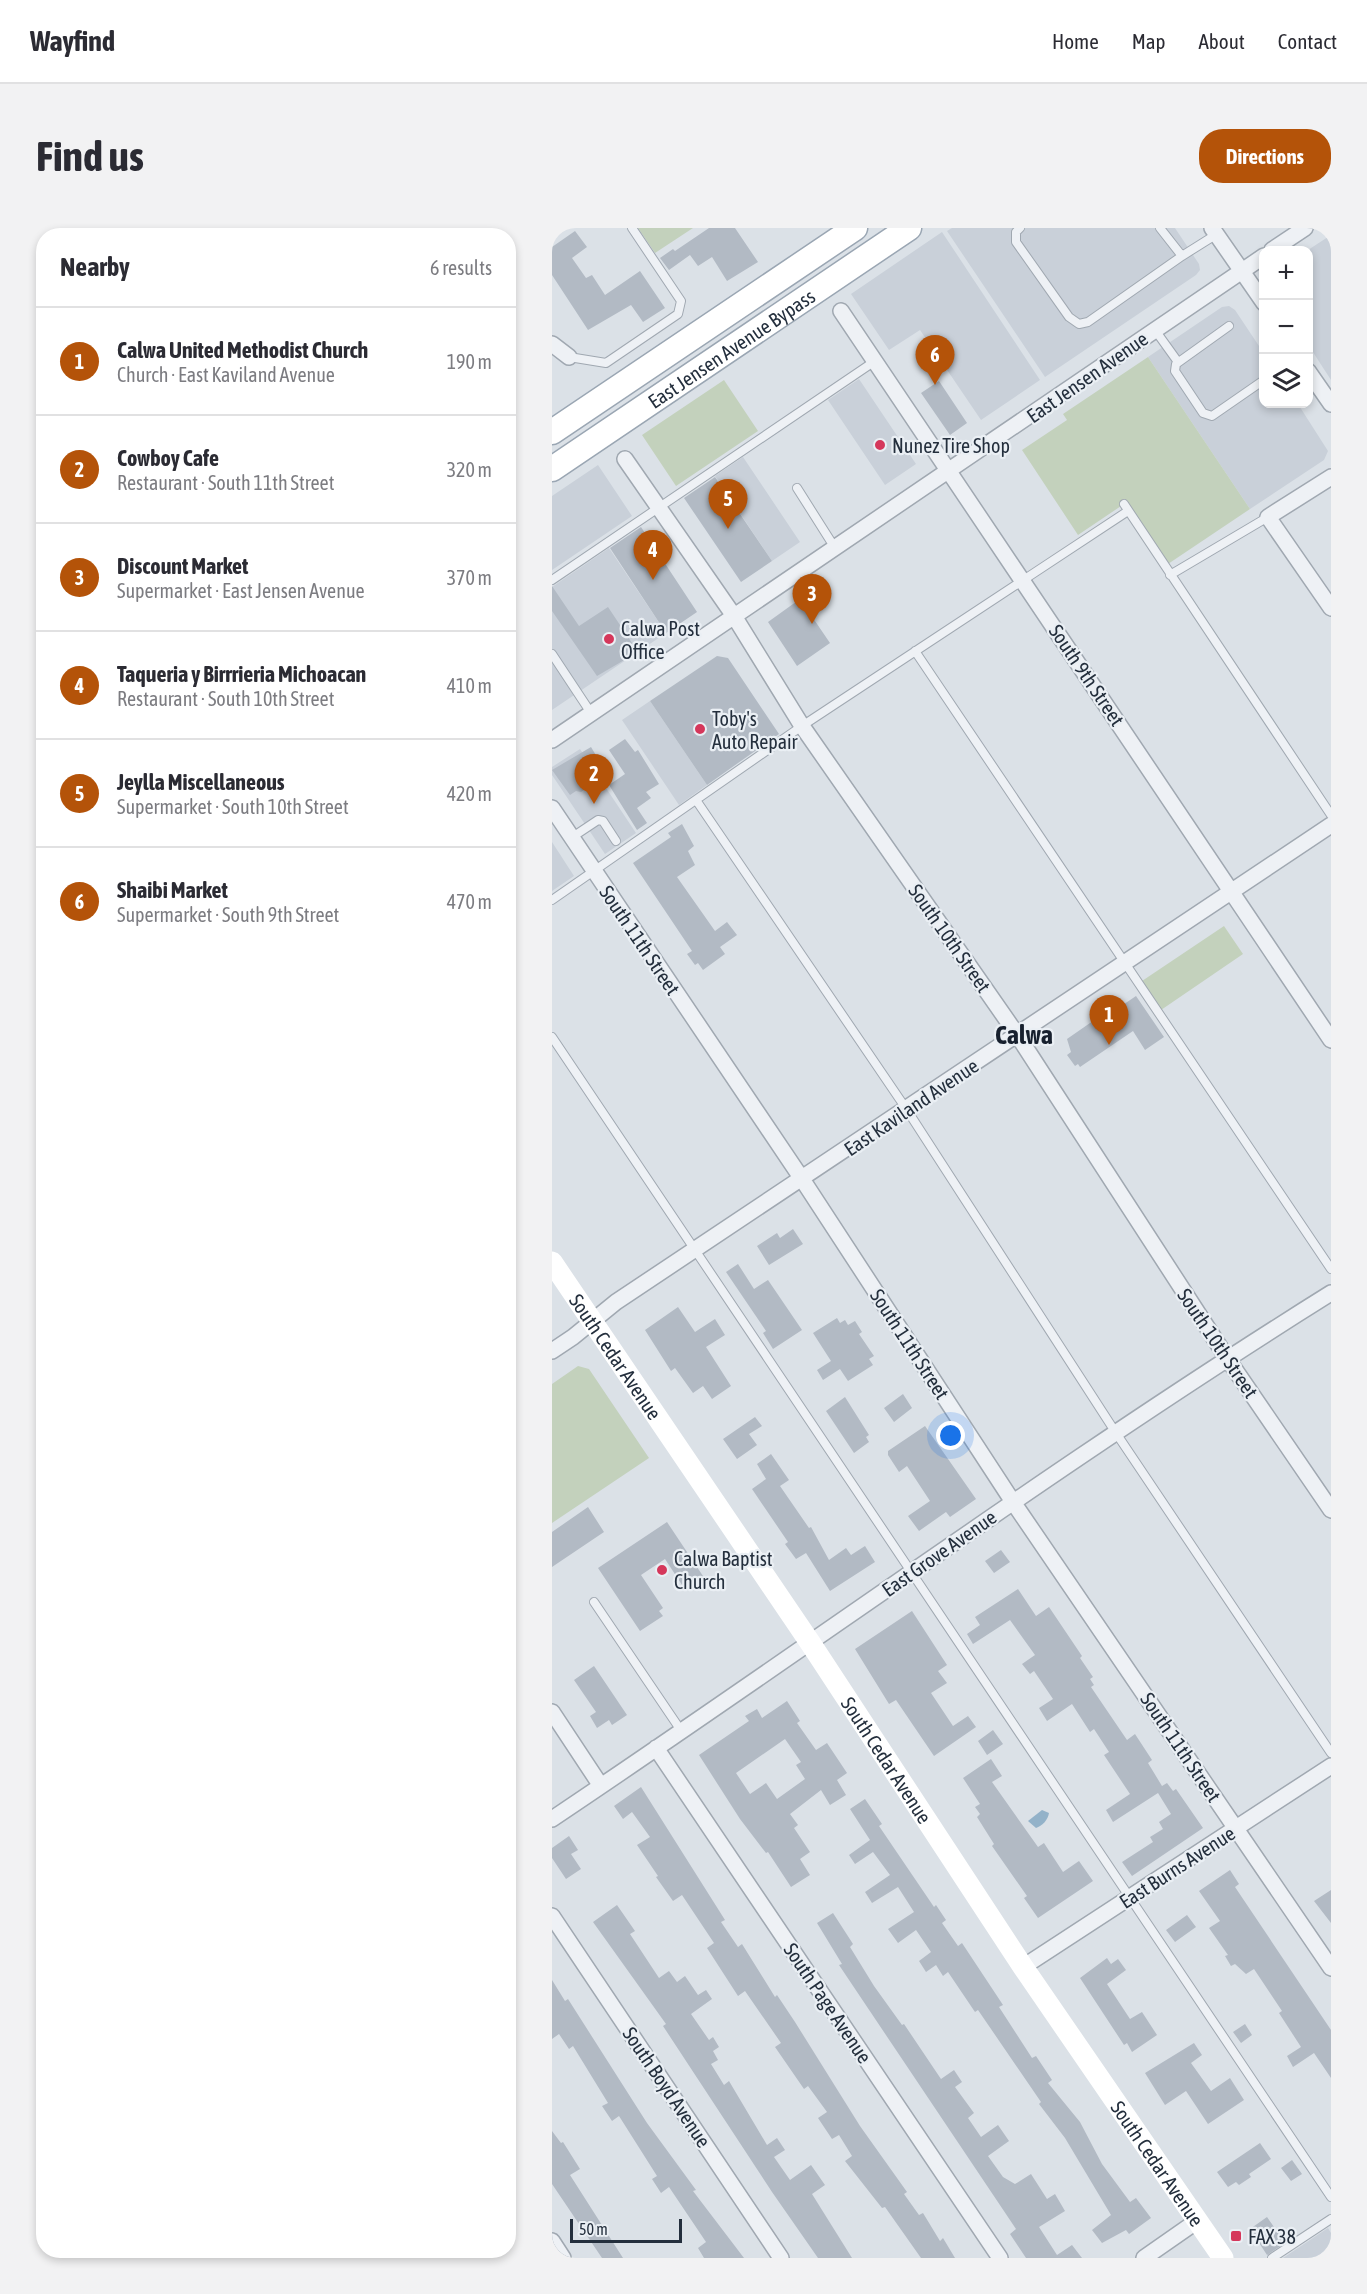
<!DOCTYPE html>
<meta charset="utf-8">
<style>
body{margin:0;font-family:"Asap Condensed",sans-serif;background:#f2f2f3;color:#2b2b33}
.controls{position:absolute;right:18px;top:18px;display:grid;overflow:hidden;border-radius:12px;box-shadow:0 3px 9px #0003}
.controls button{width:54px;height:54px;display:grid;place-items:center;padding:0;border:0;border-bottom:2px solid #e1e1e2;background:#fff;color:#2b2b33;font:30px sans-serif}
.scale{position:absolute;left:18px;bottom:15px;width:112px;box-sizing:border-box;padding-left:6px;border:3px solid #242f3d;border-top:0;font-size:16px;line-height:21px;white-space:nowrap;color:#242f3d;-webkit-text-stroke:4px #eaeff4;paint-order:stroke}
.you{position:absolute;left:399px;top:1208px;width:21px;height:21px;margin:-15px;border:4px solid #fff;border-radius:50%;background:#1a73e8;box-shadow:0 0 0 9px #1a73e833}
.badge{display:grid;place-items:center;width:39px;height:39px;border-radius:50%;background:#b45309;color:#fff;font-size:20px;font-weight:700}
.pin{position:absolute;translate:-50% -50px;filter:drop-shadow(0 2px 3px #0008)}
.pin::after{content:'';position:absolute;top:32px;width:21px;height:18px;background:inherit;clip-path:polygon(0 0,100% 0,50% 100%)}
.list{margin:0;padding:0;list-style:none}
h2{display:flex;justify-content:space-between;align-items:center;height:78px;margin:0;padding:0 24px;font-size:26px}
h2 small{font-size:20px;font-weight:400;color:#7c7c81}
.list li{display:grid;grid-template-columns:39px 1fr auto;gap:18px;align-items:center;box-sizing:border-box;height:108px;padding:0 24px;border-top:2px solid #e1e1e2}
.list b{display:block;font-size:22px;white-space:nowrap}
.list p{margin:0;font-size:20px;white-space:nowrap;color:#7c7c81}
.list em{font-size:20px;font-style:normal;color:#7c7c81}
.icon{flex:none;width:33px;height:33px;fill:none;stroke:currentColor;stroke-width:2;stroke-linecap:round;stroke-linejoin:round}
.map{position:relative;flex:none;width:779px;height:2030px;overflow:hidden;border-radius:24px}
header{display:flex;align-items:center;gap:36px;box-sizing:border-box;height:84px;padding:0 30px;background:#fff;border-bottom:2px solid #e1e1e2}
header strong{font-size:28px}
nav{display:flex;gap:33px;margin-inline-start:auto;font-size:21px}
.intro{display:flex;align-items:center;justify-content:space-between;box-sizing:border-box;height:144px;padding:0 36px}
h1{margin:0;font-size:42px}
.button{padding:15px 27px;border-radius:24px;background:#b45309;color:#fff;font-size:21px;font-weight:700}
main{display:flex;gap:36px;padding:0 36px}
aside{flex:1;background:#fff;border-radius:24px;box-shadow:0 3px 9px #0003}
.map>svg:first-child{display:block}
.built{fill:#c9d0d9}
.green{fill:#c3d1bc}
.water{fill:#93b2c9}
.building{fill:#b2bac4;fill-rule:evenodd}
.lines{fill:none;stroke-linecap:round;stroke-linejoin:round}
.lane-casing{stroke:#a0a8b1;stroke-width:10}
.street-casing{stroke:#a0a8b1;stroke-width:18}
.primary-casing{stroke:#9aa6b3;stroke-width:27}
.lane{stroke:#eef1f5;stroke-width:8}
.street{stroke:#eef1f5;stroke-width:15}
.secondary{stroke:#fff;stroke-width:21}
.primary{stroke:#fff;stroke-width:24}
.poi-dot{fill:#d5375b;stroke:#eaeff4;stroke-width:2}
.labels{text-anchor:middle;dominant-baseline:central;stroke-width:4.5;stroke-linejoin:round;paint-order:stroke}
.street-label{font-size:20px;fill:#242f3d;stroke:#eaeff4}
.poi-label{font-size:20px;fill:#242f3d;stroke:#eaeff4;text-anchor:start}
.district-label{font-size:26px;font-weight:bold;fill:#17202e;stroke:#eaeff4}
</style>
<header>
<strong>Wayfind</strong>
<nav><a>Home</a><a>Map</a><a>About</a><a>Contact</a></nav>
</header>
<div class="intro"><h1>Find us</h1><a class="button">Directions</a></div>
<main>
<aside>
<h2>Nearby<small>6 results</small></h2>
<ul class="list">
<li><span class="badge">1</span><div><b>Calwa United Methodist Church</b><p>Church · East Kaviland Avenue</p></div><em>190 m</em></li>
<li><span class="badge">2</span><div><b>Cowboy Cafe</b><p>Restaurant · South 11th Street</p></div><em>320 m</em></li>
<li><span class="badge">3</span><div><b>Discount Market</b><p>Supermarket · East Jensen Avenue</p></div><em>370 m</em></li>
<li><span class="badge">4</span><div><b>Taqueria y Birrrieria Michoacan</b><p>Restaurant · South 10th Street</p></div><em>410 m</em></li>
<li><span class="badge">5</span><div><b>Jeylla Miscellaneous</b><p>Supermarket · South 10th Street</p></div><em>420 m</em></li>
<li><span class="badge">6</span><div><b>Shaibi Market</b><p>Supermarket · South 9th Street</p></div><em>470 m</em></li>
</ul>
</aside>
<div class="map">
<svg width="779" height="2030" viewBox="0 0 779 2030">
<rect width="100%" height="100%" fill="#dbe1e7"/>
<path class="built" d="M400,0H623L647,36L648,42L644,47L493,149L395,3Z
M390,4L488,152L429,192L368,102L337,122L299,66Z
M779,7V152L757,118L756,22Z
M677,78L683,82L711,124L712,176H746L776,223L772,232L698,281L596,129L670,79Z
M307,151L364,236L333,257L276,172Z
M191,229L248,314L220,333L163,248Z
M46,237L80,288L0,342V268Z
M57,320L114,405L0,482V359Z
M98,473L155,557L127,577L70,492Z
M28,521L84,605L53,626L0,547V539Z
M0,614L22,648L0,663Z
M776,2000L779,2005V2030H731Z"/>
<path class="green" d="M86,0H141L103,25Z
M596,129L698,281L613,338L572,276L526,307L470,222L515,192L511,186Z
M172,152L206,203L124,258L90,207Z
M672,698L691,726L609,782L590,753Z
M26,1138L37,1141L97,1230L0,1295V1156Z"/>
<path class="water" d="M490,1582L497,1585C496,1592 490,1598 484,1600L476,1593Z"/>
<path class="building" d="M157,0H183L206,34L175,53L160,29L146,38L138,27L117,42L108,30L121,21L123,23Z
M23,3L35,19L20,30L34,50L40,47L53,67L88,43L113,80L91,94L79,77L36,102L0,47V19Z
M387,153L415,195L398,207L369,165Z
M163,249L220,333L189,354L132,270Z
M89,299L145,384L114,405L58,320Z
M0,358L27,398L56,379L86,424L45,448L0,383Z
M248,371L278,415L245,438L216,394Z
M165,428L176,430L227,506L155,557L98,473Z
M73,511L83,524L86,522L107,556L94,564L99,570L85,580L95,595L85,602L57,557L73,546L57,522Z
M39,519L45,529L36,535L48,551L29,564L24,563L18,567L0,542Z
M130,596L142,618L136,623L143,637L125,649L163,703L175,694L185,707L168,719L173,726L151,742L146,735L143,737L135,726L140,723L81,635L119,609L116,605Z
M584,768L612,809L593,822L581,803L528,839L526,836L523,838L515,827L519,824L515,811L551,786L553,789Z
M241,1001L251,1016L217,1037L205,1018L225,1005L228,1010Z
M186,1036L202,1061L216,1052L250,1102L221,1121L211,1105L214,1103L174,1044Z
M126,1079L143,1104L163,1091L173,1107L154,1119L179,1158L160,1171L151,1158L141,1165L123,1140L119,1143L93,1102Z
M285,1090L288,1095L293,1092L296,1097L303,1093L310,1104L307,1106L322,1128L317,1131L321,1137L296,1153L288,1141L271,1152L265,1142L279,1133L261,1105Z
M351,1166L360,1180L342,1194L332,1180Z
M293,1169L317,1207L314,1209L317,1214L302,1225L274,1183Z
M203,1189L210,1198L197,1206L205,1217L185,1231L171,1211Z
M373,1198L424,1271L398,1289L394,1284L367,1303L356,1288L378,1273L355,1238L347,1244L336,1227V1223Z
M219,1226L237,1252L228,1258L257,1300L259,1299L277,1332L294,1320L299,1327L313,1318L323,1334L278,1363L254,1325L244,1331L233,1316L236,1314L200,1261L214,1251L205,1236Z
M36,1279L52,1304L0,1339V1304Z
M115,1294L153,1351L134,1363L113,1331L89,1347L111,1380L107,1383L111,1388L88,1403L46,1340Z
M449,1322L458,1334L442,1345L433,1333Z
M466,1361L484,1388L497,1379L530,1428L528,1430L541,1449L538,1451L542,1457L539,1459L575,1512L583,1506L600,1532L596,1535L610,1558L615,1555L621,1563L624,1561L651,1600L580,1648L570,1634L601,1614L598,1609L611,1601L607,1594L619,1586L606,1565L561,1594L554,1582L578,1566L552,1527L557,1524L542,1501L538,1504L520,1476L495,1493L487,1480L501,1471L482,1443L478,1446L470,1436L483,1427L458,1392L421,1416L415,1406L428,1397L423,1389Z
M360,1383L395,1437L386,1443L395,1455L379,1465L401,1498L416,1488L424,1499L382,1528L344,1472L337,1476L303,1421Z
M42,1438L75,1487L60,1497L57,1492L45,1500L38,1488L44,1484L22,1452Z
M235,1473L248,1493L245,1495L264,1522L275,1515L295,1545L285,1552L294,1567L278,1577L269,1562L238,1586L246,1597L242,1600L258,1624L248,1631L258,1647L239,1659L216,1624L214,1625L188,1591L147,1527L197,1493L193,1488L205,1481L210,1490ZM233,1511L249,1534L244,1537L253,1551L225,1571L214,1555L198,1566L184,1545Z
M441,1502L451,1516L435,1527L426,1513Z
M439,1531L450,1548L440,1554L486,1619L492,1615L511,1644L527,1633L541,1653L486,1690L472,1670L475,1668L440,1618L442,1616L425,1589L428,1586L423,1579L428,1576L411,1550Z
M89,1559L173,1692L169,1694L186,1719L190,1716L223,1769L225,1767L243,1794L308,1898L355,1964L352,1966L367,1987L371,1985L388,2013L391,2010L403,2030H369L333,1979L330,1980L293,1933L300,1928L287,1907L280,1911L266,1890L275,1884L256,1858L252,1861L223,1819L229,1815L193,1763L186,1768L155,1720L162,1715L130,1667L121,1673L104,1649L106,1648L85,1617L98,1609L80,1584L71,1591L62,1578Z
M313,1571L330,1596L327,1598L382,1679L384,1677L394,1692L390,1695L406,1718L410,1715L451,1777L447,1779L480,1830L484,1828L500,1852L496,1855L528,1894L550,1936L578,1974L584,1970L599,1990L577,2006L574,2002L550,2015L540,2002L559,1987L513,1910L487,1876L489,1874L426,1782L423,1784L396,1744L391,1748L384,1737L374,1744L367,1733L379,1724L364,1702L346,1715L336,1701L362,1684L346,1659L320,1675L313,1664L338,1647L321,1624L303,1636L297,1627L318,1612L298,1581Z
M17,1608L26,1622L19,1626L29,1641L14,1651L0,1630V1620Z
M678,1642L687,1656L683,1659L779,1802V1850L762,1825L741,1839L735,1828L749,1819L727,1785L730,1783L702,1741L694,1746L683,1736L679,1738L673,1728L676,1727L657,1700L668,1693L647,1663Z
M779,1662V1695L762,1673Z
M65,1677L83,1703L78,1706L107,1750L117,1743L125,1754L133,1748L146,1767L154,1762L160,1771L139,1786L157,1812L161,1809L167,1819L161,1823L166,1832L159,1836L172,1857L177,1853L215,1917L225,1910L233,1922L222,1929L238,1952L259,1937L273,1957L260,1966L300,2030H266L220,1964L111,1798L114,1796L41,1694Z
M281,1685L301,1716L298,1719L322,1758L350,1797L352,1796L389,1851L402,1842L410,1854L403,1859L422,1885L416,1890L429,1909L446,1897L457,1913L436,1928L451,1949L463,1956L479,1946L495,1971L503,1966L513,1983L487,1999L505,2027L520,2017L530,2030H474L458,2006L464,2001L287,1737L290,1736L265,1695Z
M635,1687L644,1699L623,1714L614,1702Z
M555,1730L559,1736L566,1731L574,1742L555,1756L578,1791L590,1784L605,1807L580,1824L575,1815L572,1817L528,1750Z
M0,1752L13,1773L16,1771L95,1895L144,1962L141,1963L192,2030H152L146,2020L154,2014L117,1959L109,1965L100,1951L105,1948L67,1888L60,1893L50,1878L56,1875L21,1818L17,1821L7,1806L0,1811Z
M693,1796L700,1807L689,1815L681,1804Z
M642,1815L650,1827L639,1835L659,1863L678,1850L692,1872L656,1896L634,1863L613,1877L593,1845Z
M0,1903L9,1915L11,1914L28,1941L18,1947L71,2030H50L0,1956Z
M708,1915L719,1931L697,1946L699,1949L687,1957L684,1954L676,1959L665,1944Z
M740,1932L750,1946L739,1953L729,1940Z
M715,1989L733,2015L715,2027L698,2001Z"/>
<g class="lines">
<g class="lane-casing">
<path id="lane" d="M468,0L464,4V14L517,89L527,96L536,94L630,28
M608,0L630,28L665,6
M677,98L624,136L623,143L651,185L660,188L712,152
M603,102L626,134
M17,129L54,135L126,86L129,73L80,0
M245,260L283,320
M572,276L779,587
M618,347L716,289
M0,352L323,133
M363,423L779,1041
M0,426L39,485
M144,572L355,882L564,1205L779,1525
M19,610L46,592L51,593L64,613
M0,672L250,498L576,283
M0,809L779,1969
M42,1374L130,1504
M720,2030L779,1991"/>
</g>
<g class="street-casing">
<path id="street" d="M660,0L712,75
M720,22L753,0
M289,83L779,812
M0,116L17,129
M756,143L779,176
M73,231L182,388L250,498L466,808L675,1130L779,1282
M779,249L716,289L779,380
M0,512L712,28
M0,580L250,951L461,1274L779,1740
M0,1123L21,1109L64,1074L779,597
M0,1484L49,1558
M104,1520L448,2030
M0,1591C260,1417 513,1231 779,1065
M0,1688L229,2030
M471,1739L779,1538
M0,2013L11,2030
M592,2030L645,1993"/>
</g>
<g class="primary-casing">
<g id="primary">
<path d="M0,204L303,0"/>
<path id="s2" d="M0,241L357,0"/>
</g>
</g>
<use href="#lane" class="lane"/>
<use href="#street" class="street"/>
<path class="secondary" id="s1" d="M0,1034L259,1416L471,1739L671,2030"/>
<use href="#primary" class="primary"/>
</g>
<g class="poi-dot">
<circle cx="328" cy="217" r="6"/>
<circle cx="57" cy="411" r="6"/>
<circle cx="148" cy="501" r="6"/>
<circle cx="110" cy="1342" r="6"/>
<rect x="678" y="2002" width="12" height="12" rx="3"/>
</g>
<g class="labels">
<g class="street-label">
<text stroke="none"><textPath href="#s2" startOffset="216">East Jensen Avenue Bypass</textPath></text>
<text transform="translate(535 149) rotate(-35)">East Jensen Avenue</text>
<text transform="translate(535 447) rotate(56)">South 9th Street</text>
<text transform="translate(398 710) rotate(55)">South 10th Street</text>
<text transform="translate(88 712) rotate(56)">South 11th Street</text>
<text transform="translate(359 879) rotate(-34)">East Kaviland Avenue</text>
<text transform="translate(666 1115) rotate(56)">South 10th Street</text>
<text transform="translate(358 1116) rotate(57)">South 11th Street</text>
<text stroke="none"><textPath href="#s1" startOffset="114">South Cedar Avenue</textPath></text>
<text transform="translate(387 1325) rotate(-35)">East Grove Avenue</text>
<text transform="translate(629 1519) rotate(56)">South 11th Street</text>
<text stroke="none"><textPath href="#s1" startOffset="600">South Cedar Avenue</textPath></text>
<text transform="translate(625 1639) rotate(-33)">East Burns Avenue</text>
<text transform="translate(276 1775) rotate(56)">South Page Avenue</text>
<text transform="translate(115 1859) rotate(56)">South Boyd Avenue</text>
<text stroke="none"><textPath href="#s1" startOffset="1086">South Cedar Avenue</textPath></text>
</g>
<g class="poi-label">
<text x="340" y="217">Nunez Tire Shop</text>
<text x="69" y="400">Calwa Post<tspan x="69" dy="23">Office</tspan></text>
<text x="160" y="490">Toby's<tspan x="160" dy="23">Auto Repair</tspan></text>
<text x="122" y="1330">Calwa Baptist<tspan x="122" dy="23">Church</tspan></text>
<text x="696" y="2008">FAX 38</text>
</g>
<g class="district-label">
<text x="472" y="807">Calwa</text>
</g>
</g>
</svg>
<div class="controls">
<button>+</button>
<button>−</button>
<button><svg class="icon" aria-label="layers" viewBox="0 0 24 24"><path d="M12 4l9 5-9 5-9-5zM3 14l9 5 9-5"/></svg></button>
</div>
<div class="scale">50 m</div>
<div class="you"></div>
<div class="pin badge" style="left:557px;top:817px">1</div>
<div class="pin badge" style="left:42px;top:576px">2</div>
<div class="pin badge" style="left:260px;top:396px">3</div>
<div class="pin badge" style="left:101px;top:352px">4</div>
<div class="pin badge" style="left:176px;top:301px">5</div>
<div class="pin badge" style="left:383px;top:157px">6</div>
</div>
</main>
